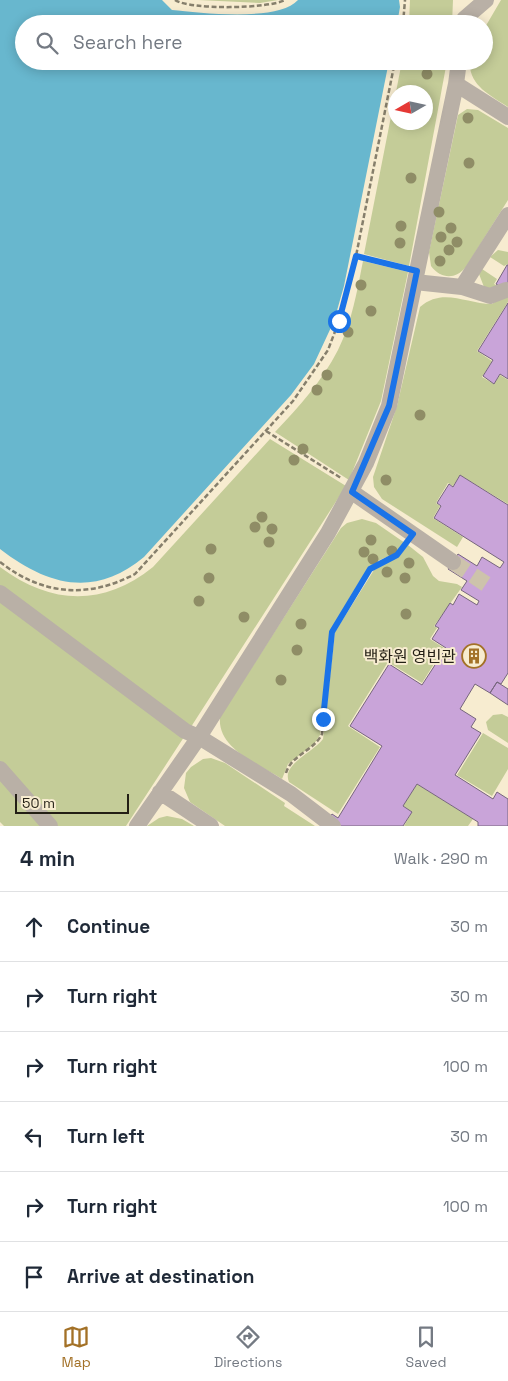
<!DOCTYPE html>
<meta charset="utf-8">
<style>
body{margin:0;font-family:"Space Grotesk","Noto Sans KR",sans-serif;background:#f2f2f3;color:#1f2937}
.compass{position:absolute;left:388px;top:85px;width:45px;height:45px;border-radius:50%;background:#fff;box-shadow:0 2px 12px #0003;rotate:261deg}
.scale{position:absolute;left:15px;bottom:12px;width:114px;box-sizing:border-box;padding-left:5px;border:2px solid #231f15;border-top:0;font-size:14px;line-height:18px;white-space:nowrap;color:#231f15;-webkit-text-stroke:4px #f7ecd0;paint-order:stroke}
.stop{position:absolute;width:15px;height:15px;margin:-11px;border:4px solid #1a73e8;border-radius:50%;background:#fff}
.stop.end{background:#1a73e8;border-color:#fff;box-shadow:0 1px 5px #0008}
.list{margin:0;padding:0;list-style:none}
h2{display:flex;justify-content:space-between;align-items:center;height:65px;margin:0;padding:0 20px;font-size:21px}
h2 small{font-size:16px;font-weight:400;color:#747a83}
.list li{display:grid;grid-template-columns:32px 1fr auto;gap:15px;align-items:center;box-sizing:border-box;height:70px;padding:0 20px;border-top:1px solid #e0e1e3}
.list b{display:block;font-size:19px;white-space:nowrap}
.list em{font-size:16px;font-style:normal;color:#747a83}
.icon{flex:none;width:28px;height:28px;fill:none;stroke:currentColor;stroke-width:2;stroke-linecap:round;stroke-linejoin:round}
.map{position:relative;flex:none;width:508px;height:826px;overflow:hidden}
.search{position:absolute;background:#fff;box-shadow:0 2px 12px #0003;left:15px;right:15px;top:15px;height:55px;display:flex;align-items:center;gap:12px;box-sizing:border-box;padding:0 18px;border-radius:28px;color:#747a83;font-size:19px}
.sheet{height:485px;background:#fff}
nav{display:flex;justify-content:space-around;align-items:center;box-sizing:border-box;height:70px;border-top:1px solid #e0e1e3;background:#fff;font-size:14px;color:#747a83}
nav a{display:grid;justify-items:center;gap:2px}
nav .on{color:#a37127}
.map>svg:first-child{display:block}
.green{fill:#c4cc98}
.water{fill:#68b7ce}
.building{fill:#c9a4d9;stroke:#76667d}
.lines{fill:none;stroke-linecap:round;stroke-linejoin:round}
.minor-tunnel{stroke:#cdc3ab;stroke-width:16;stroke-dasharray:16 8;stroke-linecap:butt}
.path{stroke:#867f6c;stroke-width:2.5;stroke-dasharray:5 2.5;stroke-linecap:butt}
.minor{stroke:#b9b0a6;stroke-width:16}
.tree{fill:#8f8d66}
.route{stroke:#1a73e8;stroke-width:6}
.labels{text-anchor:middle;dominant-baseline:central;stroke-width:4;stroke-linejoin:round;paint-order:stroke}
.poi-label{font-size:16px;fill:#231f15;stroke:#f7ecd0;text-anchor:end}
</style>
<div class="map">
<svg width="508" height="826" viewBox="0 0 508 826">
<rect width="100%" height="100%" fill="#f7ecd0"/>
<path class="green" d="M198,0H278L260,3Z
M410,0H453L452,24H409Z
M501,0H508V107C490,95 468,85 470,61H484V29Z
M402,61H447L409,266L364,254L395,96L396,122H426V92H396Z
M467,109L478,110L508,128V200L466,267C455,280 441,279 431,266L429,252L458,115Z
M498,250L508,252V264L504,266L490,257Z
M363,261L408,272L381,401L349,480L275,432C299,407 322,381 338,350C352,322 357,291 363,261Z
M482,269L497,279L494,284L500,287L496,290L484,287L479,274Z
M508,293V302L477,351L492,361L482,377L494,384L500,375L508,380V504L460,475L453,486L448,483L436,503L440,506L433,518L463,537L457,547L382,499L374,487L373,477L397,406L420,307C443,287 466,304 492,304Z
M270,439L346,486L189,730L0,588V567C51,605 103,607 153,567Z
M362,519L376,523L405,543C393,559 381,556 370,567C360,578 333,625 329,639L320,735L314,744L288,764L282,779C259,764 217,749 220,717L341,528L347,523Z
M408,545L423,557L433,576L439,581L457,584L462,587L434,626L437,628L430,639L444,648L422,683L388,662L348,726L380,747L338,814L289,782C281,764 314,752 323,739L335,632L374,570L399,556Z
M0,599L184,737L126,826H57L0,762Z
M502,714L508,717V743L488,730L486,722L493,715Z
M483,733L508,748V769L492,796L457,775Z
M211,758L225,763L285,803L284,806L315,826H225L190,802L184,788L186,773L191,767L203,759Z
M0,775L46,826H4L0,822Z
M417,784L473,819L468,826H404L412,812L403,806Z
M167,816L182,819L194,826H147L159,818Z"/>
<path class="water" d="M0,0H162L172,10C202,13 278,22 298,0H399L400,7L397,24H24V61H389L344,286L334,321L314,364L291,395L144,557C95,598 48,586 0,549Z"/>
<path class="building" d="M507,265H508V291L496,284Z
M508,303V379L500,374L494,384L483,376L493,360L478,351Z
M460,475L508,505V673L501,684L497,682L490,693L475,684L460,709L476,719L471,727L481,733L455,775L493,799L497,792L508,799V826H478V822L417,784L403,806L412,812L403,826H324L332,814L338,818L382,746L350,726L389,664L422,685L446,648L432,639L439,628L435,626L450,603L453,605L459,594L477,605L479,601L461,590L467,581L448,569L458,554L477,566L482,557L500,568L504,562L434,518L441,506L437,503L449,484L453,487Z
M497,682L508,689V705L490,693Z"/>
<g class="lines">
<path class="minor-tunnel" d="M453,562L486,584"/>
<path class="path" d="M175,0C190,10 268,9 285,0
M403,24L405,0
M356,256L403,268
M266,431L341,478
M0,562C42,595 88,599 135,574L293,401L328,350L339,321L356,256L395,61
M286,773C291,755 314,751 322,734L331,638C334,626 362,577 372,568C382,559 395,558 403,547"/>
<path class="minor" d="M464,19L486,0
M456,84L508,117
M415,282L462,287L508,215
M462,287L490,296L506,290
M352,492L453,562
M0,593L185,731L199,737L291,794L333,826
M0,769L50,826
M160,792L211,826
M137,826L199,737L328,533L366,463L389,406L456,84L459,61"/>
</g>
<g class="tree">
<circle cx="427" cy="74" r="5.5"/>
<circle cx="468" cy="118" r="5.5"/>
<circle cx="469" cy="163" r="5.5"/>
<circle cx="411" cy="178" r="5.5"/>
<circle cx="439" cy="212" r="5.5"/>
<circle cx="401" cy="226" r="5.5"/>
<circle cx="451" cy="228" r="5.5"/>
<circle cx="441" cy="237" r="5.5"/>
<circle cx="457" cy="242" r="5.5"/>
<circle cx="400" cy="243" r="5.5"/>
<circle cx="449" cy="250" r="5.5"/>
<circle cx="440" cy="261" r="5.5"/>
<circle cx="361" cy="285" r="5.5"/>
<circle cx="371" cy="311" r="5.5"/>
<circle cx="348" cy="332" r="5.5"/>
<circle cx="327" cy="375" r="5.5"/>
<circle cx="317" cy="390" r="5.5"/>
<circle cx="420" cy="415" r="5.5"/>
<circle cx="303" cy="449" r="5.5"/>
<circle cx="294" cy="460" r="5.5"/>
<circle cx="386" cy="480" r="5.5"/>
<circle cx="262" cy="517" r="5.5"/>
<circle cx="255" cy="527" r="5.5"/>
<circle cx="272" cy="529" r="5.5"/>
<circle cx="371" cy="540" r="5.5"/>
<circle cx="269" cy="542" r="5.5"/>
<circle cx="211" cy="549" r="5.5"/>
<circle cx="392" cy="551" r="5.5"/>
<circle cx="364" cy="552" r="5.5"/>
<circle cx="373" cy="559" r="5.5"/>
<circle cx="409" cy="563" r="5.5"/>
<circle cx="387" cy="572" r="5.5"/>
<circle cx="209" cy="578" r="5.5"/>
<circle cx="405" cy="578" r="5.5"/>
<circle cx="199" cy="601" r="5.5"/>
<circle cx="406" cy="614" r="5.5"/>
<circle cx="244" cy="617" r="5.5"/>
<circle cx="301" cy="624" r="5.5"/>
<circle cx="297" cy="650" r="5.5"/>
<circle cx="371" cy="655" r="5.5"/>
<circle cx="281" cy="680" r="5.5"/>
</g>
<g class="lines">
<path class="route" d="M323,719L332,632L370,569L397,555L413,534L352,492L389,406L417,271L356,256L339,321"/>
</g>
<defs>
<g id="building-ring" transform="scale(1.25)"><circle r="9.5" fill="#f7ecd0" stroke="#a37127" stroke-width="1.5"/><path d="M-4-6H4V6H1V3H-1V6H-4ZM-2.5-4.3h1.7v1.8h-1.7ZM.8-4.3h1.7v1.8H.8ZM-2.5-1h1.7V.8h-1.7ZM.8-1h1.7V.8H.8Z" fill="#a37127"/></g>
</defs>
<g fill-rule="evenodd">
<use href="#building-ring" x="474" y="656"/>
</g>
<g class="labels">
<g class="poi-label">
<text x="456" y="656">백화원 영빈관</text>
</g>
</g>
</svg>
<svg class="compass" viewBox="-18 -18 36 36"><path d="M0-13l5 13h-10z" fill="#e53935"/><path d="M0 13l5-13h-10z" fill="#747a83"/></svg>
<div class="scale">50 m</div>
<div class="stop" style="left:339px;top:321px"></div>
<div class="stop end" style="left:323px;top:719px"></div>
<div class="search"><svg class="icon" aria-label="search" viewBox="0 0 24 24"><circle cx="10" cy="10" r="6"/><path d="M15 15l6 6"/></svg>Search here</div>
</div>
<section class="sheet">
<h2>4 min<small>Walk · 290 m</small></h2>
<ul class="list">
<li><svg class="icon" aria-label="ahead" viewBox="0 0 24 24"><path d="M12 20V5M6 11l6-6 6 6"/></svg><div><b>Continue</b></div><em>30 m</em></li>
<li><svg class="icon" aria-label="right" viewBox="0 0 24 24"><path d="M7 20v-9h11M14 6l5 5-5 5"/></svg><div><b>Turn right</b></div><em>30 m</em></li>
<li><svg class="icon" aria-label="right" viewBox="0 0 24 24"><path d="M7 20v-9h11M14 6l5 5-5 5"/></svg><div><b>Turn right</b></div><em>100 m</em></li>
<li><svg class="icon" aria-label="left" viewBox="0 0 24 24"><path d="M17 20v-9H6M10 6l-5 5 5 5"/></svg><div><b>Turn left</b></div><em>30 m</em></li>
<li><svg class="icon" aria-label="right" viewBox="0 0 24 24"><path d="M7 20v-9h11M14 6l5 5-5 5"/></svg><div><b>Turn right</b></div><em>100 m</em></li>
<li><svg class="icon" aria-label="arrive" viewBox="0 0 24 24"><path d="M6 21V4h12l-3 4 3 4H6"/></svg><div><b>Arrive at destination</b></div></li>
</ul>
</section>
<nav>
<a class="on"><svg class="icon" aria-label="map" viewBox="0 0 24 24"><path d="M3 6l6-2 6 2 6-2v14l-6 2-6-2-6 2zM9 4v14M15 6v14"/></svg>Map</a>
<a><svg class="icon" aria-label="directions" viewBox="0 0 24 24"><path d="M12 3l9 9-9 9-9-9zM9 14v-3h6M13 9l2 2-2 2"/></svg>Directions</a>
<a><svg class="icon" aria-label="saved" viewBox="0 0 24 24"><path d="M7 4h10v16l-5-4-5 4z"/></svg>Saved</a>
</nav>
